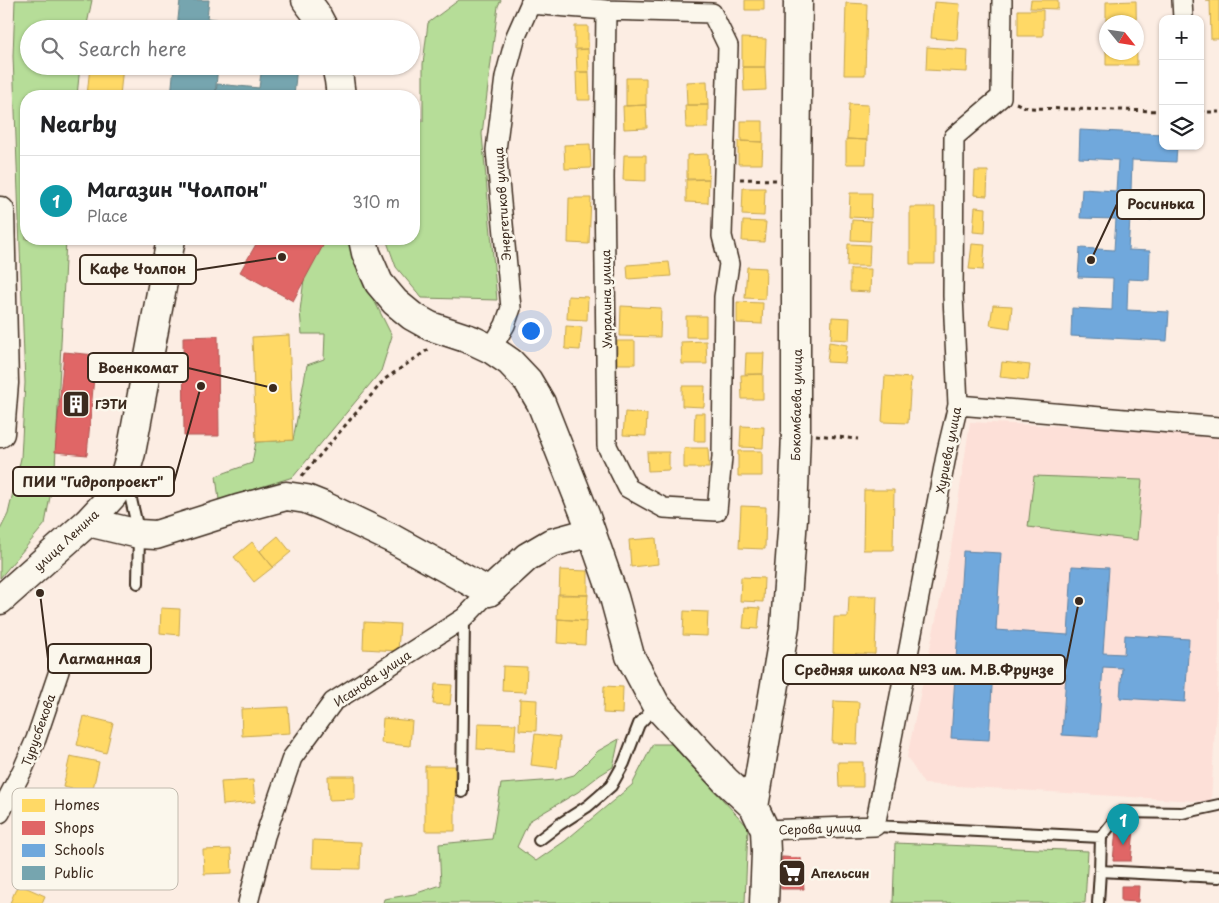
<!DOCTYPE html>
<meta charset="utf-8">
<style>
body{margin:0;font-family:"Playpen Sans",sans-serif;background:#f6f6f6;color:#202124}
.controls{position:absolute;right:15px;top:15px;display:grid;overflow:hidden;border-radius:10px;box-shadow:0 1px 4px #0004}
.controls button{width:45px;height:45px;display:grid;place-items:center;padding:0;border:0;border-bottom:1px solid #e0e0e0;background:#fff;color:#202124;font:25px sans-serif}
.compass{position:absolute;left:1099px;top:15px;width:45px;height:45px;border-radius:50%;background:#fff;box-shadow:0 1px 4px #0004;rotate:120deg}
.you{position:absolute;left:530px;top:330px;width:18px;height:18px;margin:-12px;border:4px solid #fff;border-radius:50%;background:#1a73e8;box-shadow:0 0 0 8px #1a73e833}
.badge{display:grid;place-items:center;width:32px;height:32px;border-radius:50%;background:#db2777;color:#fff;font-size:16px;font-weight:700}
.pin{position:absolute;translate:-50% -41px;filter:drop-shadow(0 1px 2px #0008)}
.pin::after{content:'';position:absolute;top:26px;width:18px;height:15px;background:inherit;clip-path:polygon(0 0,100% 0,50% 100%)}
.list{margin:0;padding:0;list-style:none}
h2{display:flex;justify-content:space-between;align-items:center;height:65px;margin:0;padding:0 20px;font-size:21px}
h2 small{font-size:16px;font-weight:400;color:#757577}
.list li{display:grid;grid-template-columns:32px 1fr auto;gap:15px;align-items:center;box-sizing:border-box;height:90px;padding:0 20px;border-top:1px solid #e0e0e0}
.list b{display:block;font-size:19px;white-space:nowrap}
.list p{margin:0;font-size:16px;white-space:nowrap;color:#757577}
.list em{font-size:16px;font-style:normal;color:#757577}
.icon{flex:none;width:28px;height:28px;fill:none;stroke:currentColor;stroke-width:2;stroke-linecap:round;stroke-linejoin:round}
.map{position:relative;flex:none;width:1219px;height:903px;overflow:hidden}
.search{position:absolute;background:#fff;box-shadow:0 1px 4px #0004;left:20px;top:20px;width:400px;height:55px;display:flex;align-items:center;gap:12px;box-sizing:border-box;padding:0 18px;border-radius:28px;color:#757577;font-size:19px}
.panel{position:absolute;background:#fff;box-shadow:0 1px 4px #0004;left:20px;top:90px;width:400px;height:155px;border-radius:20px}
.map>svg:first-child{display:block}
.built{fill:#fde0d8}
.green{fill:#b6dd98;stroke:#78845b}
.homes{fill:#ffd966;stroke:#c4a450;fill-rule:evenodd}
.shops{fill:#e06666;stroke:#ae5450}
.schools{fill:#6fa8dc;stroke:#5f82a3}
.public{fill:#76a5af;stroke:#648084}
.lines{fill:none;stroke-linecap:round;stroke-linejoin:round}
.lane-casing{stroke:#3b2a1e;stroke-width:14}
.street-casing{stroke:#3b2a1e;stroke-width:22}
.secondary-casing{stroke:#3b2a1e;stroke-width:31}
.highway-casing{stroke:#3b2a1e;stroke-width:31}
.path{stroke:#3b2a1e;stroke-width:3;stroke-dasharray:4 4;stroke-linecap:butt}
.lane{stroke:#fbf7ec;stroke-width:10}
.street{stroke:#fbf7ec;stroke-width:19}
.secondary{stroke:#fbf7ec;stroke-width:28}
.highway{stroke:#fbf7ec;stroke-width:28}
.labels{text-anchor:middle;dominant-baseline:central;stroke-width:5;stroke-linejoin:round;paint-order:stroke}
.street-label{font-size:12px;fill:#3b2a1e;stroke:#fbf7ec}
.poi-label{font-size:12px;font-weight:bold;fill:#3b2a1e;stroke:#fbf7ec;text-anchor:start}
.key{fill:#fbf7ec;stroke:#c1baae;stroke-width:1}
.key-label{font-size:14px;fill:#3b2a1e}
.leader{fill:none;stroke:#3b2a1e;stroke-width:2}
.callout-dot{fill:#3b2a1e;stroke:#fbf7ec;stroke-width:2}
.callout{fill:#fbf7ec;stroke:#3b2a1e;stroke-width:2}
.callout-label{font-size:14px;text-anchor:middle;font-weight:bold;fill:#3b2a1e}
</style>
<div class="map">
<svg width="1219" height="903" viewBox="0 0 1219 903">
<rect width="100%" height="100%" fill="#fcede3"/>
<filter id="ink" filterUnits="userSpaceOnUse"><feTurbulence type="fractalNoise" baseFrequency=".02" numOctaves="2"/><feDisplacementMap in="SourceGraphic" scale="10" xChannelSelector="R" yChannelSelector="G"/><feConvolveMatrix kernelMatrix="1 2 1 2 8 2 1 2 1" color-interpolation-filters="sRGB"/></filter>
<g filter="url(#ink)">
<path class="built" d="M970,422L1219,433V654L1211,802L924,784L907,757L951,548Z"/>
<path class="green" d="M15,0H92L86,29H29V66H80L77,96H26V239H66L55,469L45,524L0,578V530L8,514L21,458L25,383L13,56Z
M459,0H501L498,6L482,134L497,300L422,298L396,267L386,239H414V127L423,121V64L428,23Z
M319,239H348L354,260L392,336L381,371L293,477L219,500L216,476L252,463L256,442L293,440L307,365L324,359L325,334H302L300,311L304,279L324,242Z
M1034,476L1142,480L1137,540L1028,527Z
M619,739L613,767L600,775L578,792L529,821L517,847L536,861L565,841L632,785L653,744H671L748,827L745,903H383L384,899L414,894L441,885L439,844L492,839L501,784L556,780L574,775L598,751Z
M895,843L1088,851L1085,903H893Z"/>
<path class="homes" d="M745,0H764V10H745Z
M1031,0H1058V9L1030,8Z
M1206,0H1219V39H1211L1210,0Z
M1136,1L1137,65H1106V2ZM1106,22H1136V52H1106Z
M934,2L960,4L957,40L931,38Z
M846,3L867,4L865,75H844Z
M1018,10H1043V36H1018Z
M575,26H588V49H575Z
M742,38L766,39L765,67H742Z
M927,47L968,50L967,72L926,70Z
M588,49L589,72H577L576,50Z
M90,66H123L120,96H87Z
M743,67H765L766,90L744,91Z
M576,72H589L590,100H577Z
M626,78H646V105L626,106Z
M707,81L708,105H687L686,82Z
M849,104L868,105L867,140L847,139Z
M646,105L647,128L624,129L623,106Z
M685,105H708V128H686Z
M741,121H763V142L741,141Z
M846,139L867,140L866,164H846Z
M738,141L763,142L762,164H738Z
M590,144L591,168L565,169L564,145Z
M708,154L709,179L687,180V155Z
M624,155H646V181L623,180Z
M975,171H988L987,196L974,195Z
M686,179H709L708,203L686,202Z
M743,188H765L764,216L742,215Z
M850,193H872L871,218L849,217Z
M569,198H591L589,244L568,243Z
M910,207H935V264H910Z
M975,207L986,208L985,233L973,232Z
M852,220L871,221L870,241L851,240Z
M743,221L766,222L764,242L742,241Z
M848,244L870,245L869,266H847Z
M972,244L985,245L983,270L969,269Z
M669,262L671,276L628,279L627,265Z
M747,267L766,268L765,299L745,298Z
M850,269H871L870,292L850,291Z
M568,296L588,297L587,320L567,319Z
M737,302L763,303L762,324L737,323Z
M993,305L1012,306L1010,328L990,325Z
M621,306L661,308L660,337L620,336Z
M686,316H706V337H686Z
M832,317L850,318L849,340L831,339Z
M566,326L582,327L580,350L565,349Z
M289,335L293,440L256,442L252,337Z
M617,341H635V364H617Z
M706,341L707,364H682L681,342Z
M829,342L847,345L845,363L827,362Z
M746,353H764L763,374H745Z
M1002,362L1030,365L1028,380L1000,377Z
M763,374V399H742L741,375Z
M885,376L911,378L908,423L882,422Z
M682,386H705L704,407L682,406Z
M625,412L647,414L646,436L623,435Z
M695,413H705V441H694Z
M741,426L764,427L763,448L740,447Z
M684,448H708L709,468H684Z
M738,451H762V476H738Z
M647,452H669V470L648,471Z
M864,490H894L893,550H863Z
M741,506L766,507L765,549L739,548Z
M278,536L291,552L273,567L260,551Z
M656,538L658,564L631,567L629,540Z
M252,542L273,567L254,582L234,557Z
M560,570L588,571V595H559Z
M741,577L764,578L763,602L740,601Z
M558,594L588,595L586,621L557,619Z
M849,596H877L875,654L833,653L834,617H848Z
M745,607L760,608L758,629L743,628Z
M161,608L180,609L179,635L160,633Z
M684,611L708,612L707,636L683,635Z
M558,619L586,621L585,645L557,643Z
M364,622L400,624L398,651L363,649Z
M503,666L527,667L526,692L502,691Z
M435,684L452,685L450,705L433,704Z
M604,686L623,687L622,714L603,713Z
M520,699L537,700L536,731L519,730Z
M834,701L859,702L857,744L832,743Z
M288,707L290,733L242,736L241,709Z
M84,716L113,723L106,753L77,745Z
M383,718L412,721L410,746L381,743Z
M478,723L516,724L514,751L477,749Z
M535,734L560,737L557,768L531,765Z
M70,756L99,762L92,793L63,787Z
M838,762H863V787H839Z
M425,766H455V831H425Z
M328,776H355V799L329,800Z
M253,780L255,802L223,805L221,782Z
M313,840L361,842L360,869L312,868Z
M231,849L232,873L204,874L203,850Z
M18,884L45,896L42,903H10Z"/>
<path class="shops" d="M259,239H319L325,242L293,301L240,272Z
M218,336L219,436H184L183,337Z
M64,352L96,355L87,455L55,452Z
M1116,829H1134L1131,861H1113Z
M782,857L801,858L804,889H781Z
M1121,886H1139L1138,902L1121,901Z"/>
<path class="schools" d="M1080,130L1163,134V146H1177L1176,162L1132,160L1131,191L1153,192L1152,220L1130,219L1128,250L1150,251L1149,280L1128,279L1127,310L1169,312L1167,341L1071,336L1072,308L1112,310L1113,278L1078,277L1080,248L1114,250L1116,219L1080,218L1082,189L1116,191L1118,160L1079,158Z
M963,551L1001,553L996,630L1068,635L1072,566L1109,568L1103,653L1124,654L1125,635L1189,639L1185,702L1120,698L1122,668L1103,667L1098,737L1062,735L1066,674L993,669L989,740L951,738Z"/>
<path class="public" d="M180,0H209L207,18L222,20V29H177Z
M266,24L301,28V29H265Z
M174,66H218L215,96H171Z
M262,66H297L294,96H216L217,84L259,88Z"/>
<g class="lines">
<g class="lane-casing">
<path id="lane" d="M127,482L139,534L138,583
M462,792L464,618
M875,826L1101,837L1100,871L1098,903
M1101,837L1121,812L1182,813L1219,805
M539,840L560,824L588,806L611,786L624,763L639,724L656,706
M1100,871L1219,877"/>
</g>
<g class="street-casing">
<path id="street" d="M1182,0L1183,19
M530,4L606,10L712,13L728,46L722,236L729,264L724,297L722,457L717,511L664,508L628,488L607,446L604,178L606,10
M491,349L505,325L511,308L496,150L505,77L516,36L532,0
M958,405L1219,427
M0,813L23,769L36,739L59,671
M765,830L875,826L947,451L958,405L953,296L954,137L1001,97L1002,0
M248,903L265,836L292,758L333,702L464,618L489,592"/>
</g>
<g class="secondary-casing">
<path id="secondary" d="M306,0L315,12L324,29
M336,66L339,80L341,96
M363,239L366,253L379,283L395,302L412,316L430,326L472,340L491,349L510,362L528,381L541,403L586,517L614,597L630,656L656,705L725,780L754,807L765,830L766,852L764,903
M88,522L139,534L156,535L238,509L286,496L306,499L326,507L393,539L489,592L527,557L551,543L591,532
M0,600L88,522L113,495L125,474L131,453L171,239
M754,807L785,626L793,518L796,432V181L798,0"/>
</g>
<g class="highway-casing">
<path id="highway" d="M0,211L4,383L0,433"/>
</g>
<path class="path" d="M1016,103L1028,108L1163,111
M1200,112H1219
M740,179L776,180
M816,435L858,439
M302,476L385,379L429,349"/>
<use href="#lane" class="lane"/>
<use href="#street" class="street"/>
<use href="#secondary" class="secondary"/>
<use href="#highway" class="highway"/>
</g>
</g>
<defs>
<g id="building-square" transform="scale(1.4375)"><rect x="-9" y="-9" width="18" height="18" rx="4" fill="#3b2a1e" stroke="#fbf7ec"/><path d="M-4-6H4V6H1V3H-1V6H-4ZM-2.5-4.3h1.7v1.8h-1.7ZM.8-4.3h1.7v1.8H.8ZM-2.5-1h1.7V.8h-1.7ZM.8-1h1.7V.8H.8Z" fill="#fff"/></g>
<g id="supermarket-square" transform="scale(1.4375)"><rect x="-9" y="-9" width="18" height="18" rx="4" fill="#3b2a1e" stroke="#fbf7ec"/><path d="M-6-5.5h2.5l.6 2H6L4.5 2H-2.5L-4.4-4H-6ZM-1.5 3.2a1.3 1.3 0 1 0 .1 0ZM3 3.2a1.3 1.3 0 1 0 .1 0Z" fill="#fff"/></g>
</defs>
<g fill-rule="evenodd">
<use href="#building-square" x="76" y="404"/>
<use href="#supermarket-square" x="792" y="873"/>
</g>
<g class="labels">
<g class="street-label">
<text transform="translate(502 204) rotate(-94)">Энергетиков улица</text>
<text transform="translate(606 299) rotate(-91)">Умралина улица</text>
<text transform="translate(796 405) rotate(-89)">Бокомбаева улица</text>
<text transform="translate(948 450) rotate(-79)">Хуриева улица</text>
<text transform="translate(66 540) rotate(-43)">улица Ленина</text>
<text transform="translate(372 678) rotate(-34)">Исанова улица</text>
<text transform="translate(38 730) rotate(-70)">Турусбекова</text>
<text transform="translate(820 828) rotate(-2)">Серова улица</text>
</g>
<g class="poi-label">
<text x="95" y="404">ГЭТИ</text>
<text x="811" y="873">Апельсин</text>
</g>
</g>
<rect x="12" y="788" width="166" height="102" rx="8" class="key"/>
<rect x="22" y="799" width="23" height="13" fill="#ffd966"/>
<rect x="22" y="821" width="23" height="14" fill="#e06666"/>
<rect x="22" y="844" width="23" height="13" fill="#6fa8dc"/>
<rect x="22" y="866" width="23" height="14" fill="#76a5af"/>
<g class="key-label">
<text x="54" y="810">Homes</text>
<text x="54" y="833">Shops</text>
<text x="54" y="855">Schools</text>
<text x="54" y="878">Public</text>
</g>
<path class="leader" d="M1091 260L1117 204M282 257L196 270M273 388L188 368M201 386L174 482M40 593L48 659M1079 601L1065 670"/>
<g class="callout-dot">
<circle cx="1091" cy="260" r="5"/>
<circle cx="282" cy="257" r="5"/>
<circle cx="273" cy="388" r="5"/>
<circle cx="201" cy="386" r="5"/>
<circle cx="40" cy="593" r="5"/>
<circle cx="1079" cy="601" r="5"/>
</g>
<g class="callout">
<rect x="1117" y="190" width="87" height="29" rx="5"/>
<rect x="80" y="255" width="116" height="29" rx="5"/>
<rect x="88" y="353" width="100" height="29" rx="5"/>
<rect x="13" y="467" width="161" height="29" rx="5"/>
<rect x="48" y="644" width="103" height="29" rx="5"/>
<rect x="783" y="655" width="282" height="29" rx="5"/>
</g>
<g class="callout-label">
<text x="1161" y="209">Росинька</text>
<text x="138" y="274">Кафе Чолпон</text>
<text x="138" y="373">Военкомат</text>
<text x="93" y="487">ПИИ "Гидропроект"</text>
<text x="100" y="664">Лагманная</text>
<text x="924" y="675">Средняя школа №3 им. М.В.Фрунзе</text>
</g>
</svg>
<div class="controls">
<button>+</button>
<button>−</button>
<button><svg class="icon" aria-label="layers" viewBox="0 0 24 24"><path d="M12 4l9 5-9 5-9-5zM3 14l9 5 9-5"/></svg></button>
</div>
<svg class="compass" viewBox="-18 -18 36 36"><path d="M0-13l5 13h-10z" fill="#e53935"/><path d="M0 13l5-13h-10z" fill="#757577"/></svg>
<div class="you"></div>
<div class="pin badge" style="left:1123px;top:845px;background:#0f9aa8">1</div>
<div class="search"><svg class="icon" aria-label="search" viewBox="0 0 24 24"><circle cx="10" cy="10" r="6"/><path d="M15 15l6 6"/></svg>Search here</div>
<section class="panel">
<h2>Nearby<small></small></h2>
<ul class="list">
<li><span class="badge" style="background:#0f9aa8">1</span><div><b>Магазин &quot;Чолпон&quot;</b><p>Place</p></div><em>310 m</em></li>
</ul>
</section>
</div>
